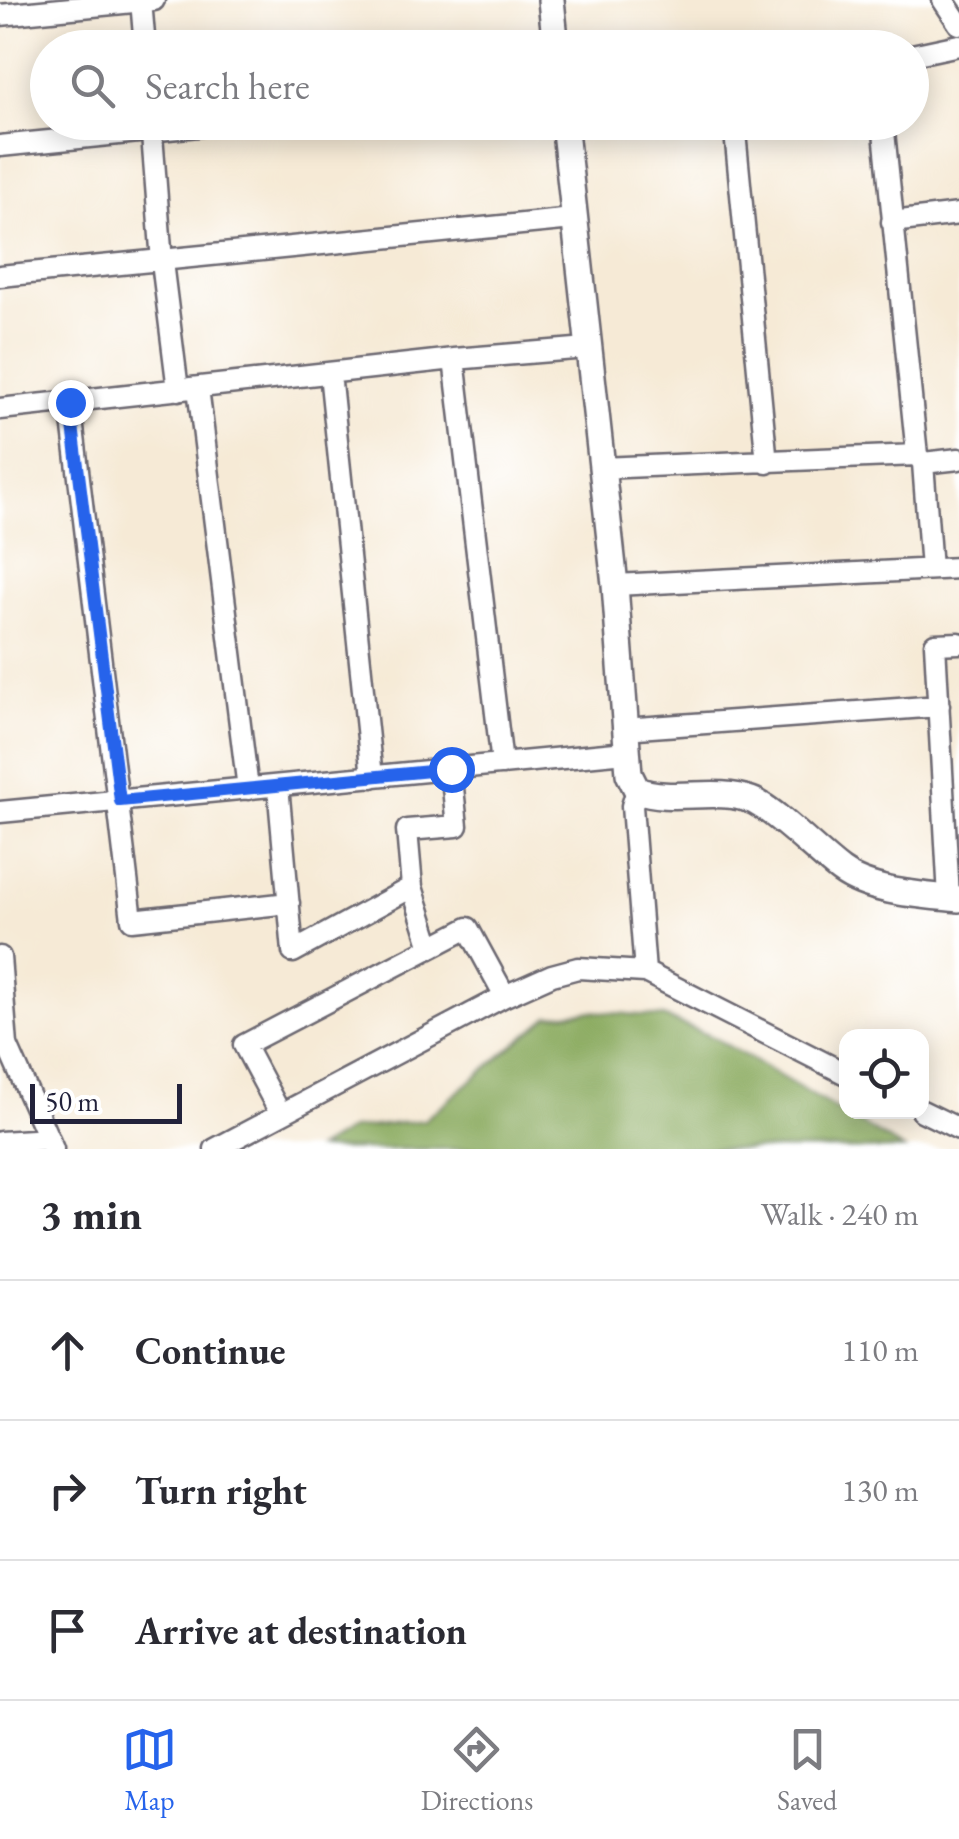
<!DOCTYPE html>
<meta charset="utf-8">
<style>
body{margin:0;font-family:"EB Garamond",serif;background:#f7f7f7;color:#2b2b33}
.controls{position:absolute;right:30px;bottom:30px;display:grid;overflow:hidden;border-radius:20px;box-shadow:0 5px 25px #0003}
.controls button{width:90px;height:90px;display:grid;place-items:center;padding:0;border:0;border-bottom:2px solid #e1e1e2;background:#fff;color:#2b2b33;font:50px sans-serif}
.scale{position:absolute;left:30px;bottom:25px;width:152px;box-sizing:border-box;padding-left:10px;border:5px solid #22223b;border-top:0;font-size:28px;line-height:35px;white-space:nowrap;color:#22223b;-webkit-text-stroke:8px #fff;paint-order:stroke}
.stop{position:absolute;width:30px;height:30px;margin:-22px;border:8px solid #2563eb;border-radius:50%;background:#fff}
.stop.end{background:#2563eb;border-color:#fff;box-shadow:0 2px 10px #0008}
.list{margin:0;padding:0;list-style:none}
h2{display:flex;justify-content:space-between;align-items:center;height:130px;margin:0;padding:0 40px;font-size:42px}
h2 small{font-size:32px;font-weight:400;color:#7c7c81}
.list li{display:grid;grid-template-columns:65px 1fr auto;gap:30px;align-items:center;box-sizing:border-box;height:140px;padding:0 40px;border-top:2px solid #e1e1e2}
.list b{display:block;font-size:38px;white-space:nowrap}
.list em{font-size:32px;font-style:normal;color:#7c7c81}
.icon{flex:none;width:55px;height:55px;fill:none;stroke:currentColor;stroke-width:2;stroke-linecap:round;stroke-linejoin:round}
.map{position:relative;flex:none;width:959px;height:1149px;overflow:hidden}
.search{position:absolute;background:#fff;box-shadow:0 5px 25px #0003;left:30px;right:30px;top:30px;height:110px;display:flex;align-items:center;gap:25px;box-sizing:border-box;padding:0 35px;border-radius:55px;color:#7c7c81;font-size:38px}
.sheet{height:550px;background:#fff}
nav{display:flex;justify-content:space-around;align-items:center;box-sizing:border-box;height:140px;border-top:2px solid #e1e1e2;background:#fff;font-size:28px;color:#7c7c81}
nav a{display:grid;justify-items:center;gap:5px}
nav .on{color:#2563eb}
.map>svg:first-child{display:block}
.forest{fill:#8aaa5e;stroke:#56664c;stroke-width:2.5}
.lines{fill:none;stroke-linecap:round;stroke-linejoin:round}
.minor-casing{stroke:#6c6871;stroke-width:25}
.tertiary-casing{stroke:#6c6871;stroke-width:30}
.minor{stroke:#fff;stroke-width:20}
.tertiary{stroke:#fff;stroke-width:25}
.route{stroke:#2563eb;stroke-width:12}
</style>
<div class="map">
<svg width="959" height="1149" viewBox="0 0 959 1149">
<rect width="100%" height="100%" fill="#fff"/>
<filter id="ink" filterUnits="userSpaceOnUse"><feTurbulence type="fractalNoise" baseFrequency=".01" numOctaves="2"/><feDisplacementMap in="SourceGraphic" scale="20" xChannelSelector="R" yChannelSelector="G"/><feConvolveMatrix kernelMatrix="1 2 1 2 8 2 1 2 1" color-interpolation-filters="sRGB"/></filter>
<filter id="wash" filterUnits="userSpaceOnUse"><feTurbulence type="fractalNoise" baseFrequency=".0048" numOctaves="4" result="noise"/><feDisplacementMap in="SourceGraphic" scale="40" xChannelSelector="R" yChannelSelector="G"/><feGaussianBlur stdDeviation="2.25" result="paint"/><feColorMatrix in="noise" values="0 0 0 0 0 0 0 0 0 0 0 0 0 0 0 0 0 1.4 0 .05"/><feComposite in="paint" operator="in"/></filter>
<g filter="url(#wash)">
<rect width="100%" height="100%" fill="#f6ead6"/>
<path class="forest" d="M592,1011L663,1017L713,1037L904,1149H317L351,1129L424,1120L549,1016Z"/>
</g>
<g filter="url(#ink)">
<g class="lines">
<g class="minor-casing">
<path id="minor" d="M141,0L145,48
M943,0L959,24
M0,15L154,0
M912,55L959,45
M151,122L162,262L178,390
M734,122L767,463
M883,122L917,455L923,463L931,569
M0,146L238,122
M892,222L959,214
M0,276L573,219
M454,359L502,764
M330,373L372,777
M198,388L248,789
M70,403L132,920L289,903
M0,409L454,359L587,348
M923,463L959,459
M600,468L917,455
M615,585L959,568
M624,729L939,706
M278,786L293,952L412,887L407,830L457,826L451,769
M637,790L632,806L645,972
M0,812L626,752
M412,887L431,947
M949,898L935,644L959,643
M0,957L7,1045L53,1149
M922,1111L959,1129
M280,1113L244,1045L468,928L505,996
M0,1142L49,1139
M215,1149L505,996L552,975L578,968L645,972L846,1074"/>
</g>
<g class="tertiary-casing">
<path id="tertiary" d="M551,0L556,48
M564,122L615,585L629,774L637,790C673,803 714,787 751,800C772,807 819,855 841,871C871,893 924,895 959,899"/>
</g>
<use href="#minor" class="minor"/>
<use href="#tertiary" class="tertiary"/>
</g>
</g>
<g class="lines" filter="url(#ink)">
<path class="route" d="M70,402L120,801L451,769"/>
</g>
</svg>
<div class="controls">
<button><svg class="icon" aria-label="locate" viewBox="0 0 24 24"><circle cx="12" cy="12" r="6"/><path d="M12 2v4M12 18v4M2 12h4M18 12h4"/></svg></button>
</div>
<div class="scale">50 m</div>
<div class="stop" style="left:451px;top:769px"></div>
<div class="stop end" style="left:70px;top:402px"></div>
<div class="search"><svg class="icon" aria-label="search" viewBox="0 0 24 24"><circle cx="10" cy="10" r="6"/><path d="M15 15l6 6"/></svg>Search here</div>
</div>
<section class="sheet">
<h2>3 min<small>Walk · 240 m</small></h2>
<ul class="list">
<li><svg class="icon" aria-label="ahead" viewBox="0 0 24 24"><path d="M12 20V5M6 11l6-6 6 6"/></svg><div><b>Continue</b></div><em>110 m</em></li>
<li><svg class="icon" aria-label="right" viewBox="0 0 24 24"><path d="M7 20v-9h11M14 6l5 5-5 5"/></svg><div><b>Turn right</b></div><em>130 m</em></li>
<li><svg class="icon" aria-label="arrive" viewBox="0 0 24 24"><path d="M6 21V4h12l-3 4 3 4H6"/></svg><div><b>Arrive at destination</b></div></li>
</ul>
</section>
<nav>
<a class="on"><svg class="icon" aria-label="map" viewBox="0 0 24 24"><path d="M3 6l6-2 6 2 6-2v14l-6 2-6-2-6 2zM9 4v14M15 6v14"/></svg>Map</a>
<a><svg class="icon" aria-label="directions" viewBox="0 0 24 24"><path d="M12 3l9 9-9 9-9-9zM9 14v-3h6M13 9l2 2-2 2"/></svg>Directions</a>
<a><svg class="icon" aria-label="saved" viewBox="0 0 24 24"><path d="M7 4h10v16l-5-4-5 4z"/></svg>Saved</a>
</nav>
